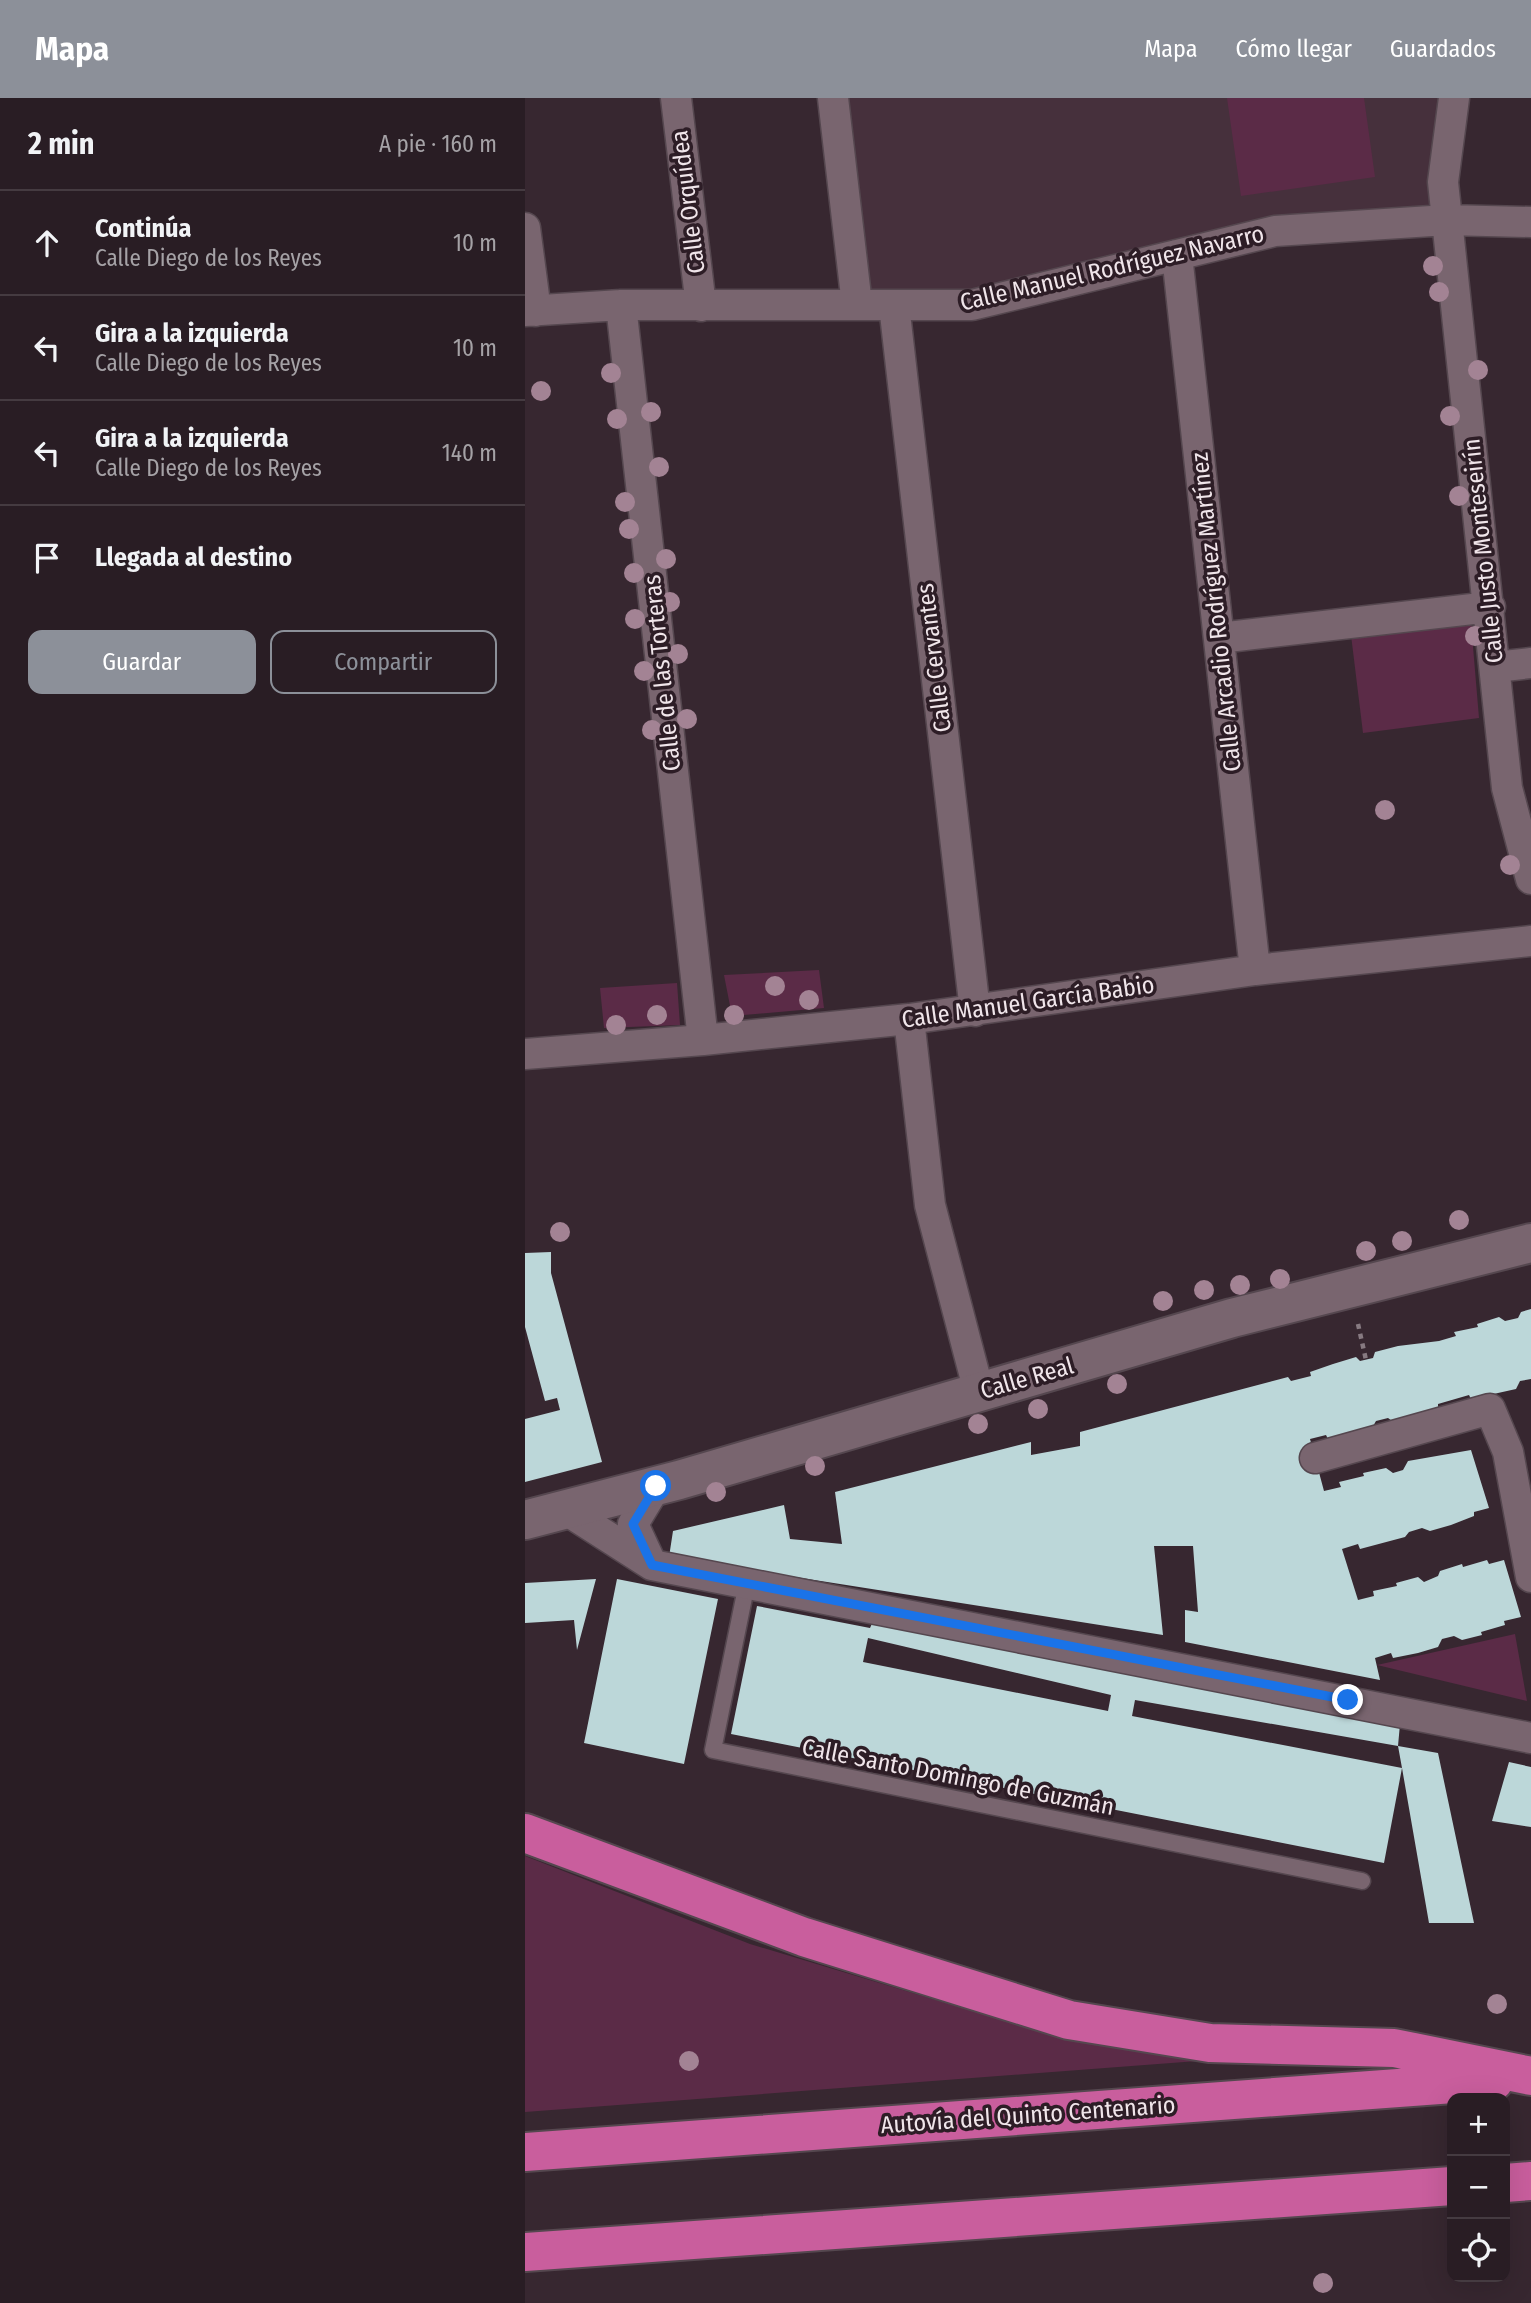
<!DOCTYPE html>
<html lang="es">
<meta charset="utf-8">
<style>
body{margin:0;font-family:"Fira Sans Condensed",sans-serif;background:#31262c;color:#f1f3f6}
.controls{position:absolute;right:21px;bottom:21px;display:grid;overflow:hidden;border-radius:14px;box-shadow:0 7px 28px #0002}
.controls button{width:63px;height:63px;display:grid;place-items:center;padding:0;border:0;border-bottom:2px solid #453b41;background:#291d24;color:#f1f3f6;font:35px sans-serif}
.stop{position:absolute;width:21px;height:21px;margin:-16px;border:5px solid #1a73e8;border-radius:50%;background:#fff}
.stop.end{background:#1a73e8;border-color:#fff;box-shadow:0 2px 7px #0008}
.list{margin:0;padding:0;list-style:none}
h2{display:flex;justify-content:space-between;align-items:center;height:91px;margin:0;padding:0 28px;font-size:30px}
h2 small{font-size:23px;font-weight:400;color:#a5a2a6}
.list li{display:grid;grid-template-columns:46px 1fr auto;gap:21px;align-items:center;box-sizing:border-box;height:105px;padding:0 28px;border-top:2px solid #453b41}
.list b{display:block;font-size:26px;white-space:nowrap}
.list p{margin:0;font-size:23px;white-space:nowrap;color:#a5a2a6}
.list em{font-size:23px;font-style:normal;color:#a5a2a6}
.actions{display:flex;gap:14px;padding:21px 28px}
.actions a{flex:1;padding:16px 0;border:2px solid #8c9099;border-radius:14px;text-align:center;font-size:24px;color:#8c9099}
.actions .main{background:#8c9099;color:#fff}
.icon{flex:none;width:38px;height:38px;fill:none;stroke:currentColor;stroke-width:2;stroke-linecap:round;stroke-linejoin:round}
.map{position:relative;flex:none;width:1006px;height:2205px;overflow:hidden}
header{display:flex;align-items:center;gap:42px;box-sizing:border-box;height:98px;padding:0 35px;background:#8c9099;color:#fff}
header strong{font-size:33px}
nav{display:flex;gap:38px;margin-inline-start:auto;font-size:24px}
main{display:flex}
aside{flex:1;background:#291d24}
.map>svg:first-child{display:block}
.built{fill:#46303c}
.green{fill:#5b2b47}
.building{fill:#bcd7d9;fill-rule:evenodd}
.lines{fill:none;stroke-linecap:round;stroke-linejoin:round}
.lane-casing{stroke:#55474f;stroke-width:19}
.street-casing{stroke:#55474f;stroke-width:33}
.secondary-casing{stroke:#55474f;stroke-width:42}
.highway-casing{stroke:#55474f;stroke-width:42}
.path{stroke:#877a81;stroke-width:4.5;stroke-dasharray:5 5;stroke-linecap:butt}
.lane{stroke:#79656f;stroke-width:16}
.street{stroke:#79656f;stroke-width:30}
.secondary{stroke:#79656f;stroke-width:38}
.highway{stroke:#c95e9d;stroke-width:38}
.tree{fill:#a38394}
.route{stroke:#1a73e8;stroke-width:9}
.labels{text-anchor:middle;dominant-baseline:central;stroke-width:7;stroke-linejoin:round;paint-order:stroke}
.street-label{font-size:24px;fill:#f0e5ea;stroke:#2d1d26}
</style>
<header>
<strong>Mapa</strong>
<nav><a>Mapa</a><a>Cómo llegar</a><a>Guardados</a></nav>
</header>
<main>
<aside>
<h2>2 min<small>A pie · 160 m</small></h2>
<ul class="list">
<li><svg class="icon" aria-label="ahead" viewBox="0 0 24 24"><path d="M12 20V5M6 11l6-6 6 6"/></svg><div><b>Continúa</b><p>Calle Diego de los Reyes</p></div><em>10 m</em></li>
<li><svg class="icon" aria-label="left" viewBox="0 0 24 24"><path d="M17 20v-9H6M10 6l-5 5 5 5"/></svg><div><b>Gira a la izquierda</b><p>Calle Diego de los Reyes</p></div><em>10 m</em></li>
<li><svg class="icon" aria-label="left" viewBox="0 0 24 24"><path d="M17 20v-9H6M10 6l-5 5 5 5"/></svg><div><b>Gira a la izquierda</b><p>Calle Diego de los Reyes</p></div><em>140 m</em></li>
<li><svg class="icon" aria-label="arrive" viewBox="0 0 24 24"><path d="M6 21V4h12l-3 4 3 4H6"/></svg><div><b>Llegada al destino</b></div></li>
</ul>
<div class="actions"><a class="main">Guardar</a><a>Compartir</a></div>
</aside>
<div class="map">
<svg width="1006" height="2205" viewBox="0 0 1006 2205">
<rect width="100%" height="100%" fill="#372730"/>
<path class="built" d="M308,0H935L922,122L741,133L450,206L331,204Z"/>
<path class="green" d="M702,0H839L850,79L716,98Z
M946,525L954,620L838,635L826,537Z
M294,872L299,910L207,918L199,877Z
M152,885L155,927L79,930L75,890Z
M990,1536L1002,1603L852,1567Z
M0,1758L225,1846L497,1928L699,1961L0,2014Z"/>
<path class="building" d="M26,1154V1175L77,1364L0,1384V1321L35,1312L32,1300L20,1303L0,1229V1155Z
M1006,1211V1281L995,1283L991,1291L946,1301L944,1297L913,1306V1310L891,1319L870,1325L863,1320L851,1323L847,1330L827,1336L825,1334L803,1341L801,1337L785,1341L799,1393L816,1389L814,1384L839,1378L838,1375L861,1370L868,1375L878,1372L883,1363L946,1352L964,1410L949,1414V1418L926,1427L905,1433L897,1430L884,1434L880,1439L835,1451L833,1446L817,1451L833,1502L849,1498L848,1493L872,1488L871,1485L893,1479L899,1484L913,1478L915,1473L937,1466L938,1469L962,1462L964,1466L979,1462L996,1519L979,1523L980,1527L956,1534L957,1537L937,1542L929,1538L917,1541L913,1549L893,1555L868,1560L866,1555L850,1560L855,1582L660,1544V1512L673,1514L668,1448H629L638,1537L144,1459L148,1433L259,1407L265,1441L317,1446L310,1394L506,1344V1357L555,1348V1334L763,1279L766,1283L786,1278L785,1274L808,1266L831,1259L835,1263L848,1260L850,1254L873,1248L914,1243L931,1238L929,1234L953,1229L952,1226L974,1219L980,1223L993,1220L996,1214Z
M71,1481L52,1552L49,1522L0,1525V1485Z
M92,1481L193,1501L159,1666L59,1645Z
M232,1508L345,1530L350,1519L875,1626L873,1648L913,1655L949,1825H904L877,1670L859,1765L206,1636ZM343,1540L586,1597L583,1613L338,1564ZM610,1602L873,1648L877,1670L607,1618Z
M984,1664L1006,1669V1729L967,1723Z"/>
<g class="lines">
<g class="lane-casing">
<path id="lane" d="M222,1485L188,1652L837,1783"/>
</g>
<g class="street-casing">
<path id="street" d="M151,0L176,208
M308,0L332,207
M929,0L918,84L982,690L1006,781
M0,130L11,213
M652,157L730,872
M96,207L178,942
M369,207L450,913
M0,213L96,207H447L750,133L922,122L1006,124
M694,540L965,509
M970,569L1006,565
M384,921L405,1107L454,1294
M0,956L178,942L384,921L730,872L1006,843
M790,1360L965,1311L983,1354L1006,1479
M41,1412L127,1467L1006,1640
M127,1467L108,1426L131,1388"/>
</g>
<g class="secondary-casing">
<path id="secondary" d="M0,1422L154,1382L707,1220L1006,1145"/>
</g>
<g class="highway-casing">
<path id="highway" d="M0,1735L279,1839L544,1922L685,1945L869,1950L1006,1978
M0,2054L969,1983
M980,2085L1006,2083
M0,2154L927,2088"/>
</g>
<path class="path" d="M833,1226L841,1262"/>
<use href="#lane" class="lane"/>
<use href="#street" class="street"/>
<use href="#secondary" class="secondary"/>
<use href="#highway" class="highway"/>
</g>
<g class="tree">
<circle cx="908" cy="168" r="10"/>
<circle cx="914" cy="194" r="10"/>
<circle cx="953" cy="272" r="10"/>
<circle cx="86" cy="275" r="10"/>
<circle cx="16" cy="293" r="10"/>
<circle cx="126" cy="314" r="10"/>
<circle cx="925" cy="318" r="10"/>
<circle cx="92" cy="321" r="10"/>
<circle cx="134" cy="369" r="10"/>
<circle cx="934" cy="398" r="10"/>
<circle cx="100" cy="404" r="10"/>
<circle cx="104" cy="431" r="10"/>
<circle cx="141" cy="461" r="10"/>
<circle cx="109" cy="475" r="10"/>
<circle cx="145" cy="504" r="10"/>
<circle cx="110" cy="521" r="10"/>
<circle cx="950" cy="538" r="10"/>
<circle cx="153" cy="556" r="10"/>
<circle cx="119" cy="573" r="10"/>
<circle cx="162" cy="621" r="10"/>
<circle cx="127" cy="632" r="10"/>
<circle cx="860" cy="712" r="10"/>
<circle cx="985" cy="767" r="10"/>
<circle cx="250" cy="888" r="10"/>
<circle cx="284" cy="902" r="10"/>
<circle cx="132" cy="917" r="10"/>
<circle cx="209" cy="917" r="10"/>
<circle cx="91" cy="927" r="10"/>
<circle cx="934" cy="1122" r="10"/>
<circle cx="35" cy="1134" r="10"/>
<circle cx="877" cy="1143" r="10"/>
<circle cx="841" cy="1153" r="10"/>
<circle cx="755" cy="1181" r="10"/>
<circle cx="715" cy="1187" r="10"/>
<circle cx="679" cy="1192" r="10"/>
<circle cx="638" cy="1203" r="10"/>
<circle cx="592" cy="1286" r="10"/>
<circle cx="513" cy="1311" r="10"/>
<circle cx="453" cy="1326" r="10"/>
<circle cx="290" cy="1368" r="10"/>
<circle cx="191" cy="1394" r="10"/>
<circle cx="972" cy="1906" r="10"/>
<circle cx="164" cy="1963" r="10"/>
<circle cx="798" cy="2185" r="10"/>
</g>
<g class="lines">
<path class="route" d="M131,1388L108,1426L127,1467L823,1602"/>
</g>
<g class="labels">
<g class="street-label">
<text transform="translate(163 104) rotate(-97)">Calle Orquídea</text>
<text transform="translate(587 170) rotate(-13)">Calle Manuel Rodríguez Navarro</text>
<text transform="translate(958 453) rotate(-96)">Calle Justo Monteseirín</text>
<text transform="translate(691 514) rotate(-96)">Calle Arcadio Rodríguez Martínez</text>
<text transform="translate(409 560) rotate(-97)">Calle Cervantes</text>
<text transform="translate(137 575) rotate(-96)">Calle de las Torteras</text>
<text transform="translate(503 904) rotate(-8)">Calle Manuel García Babio</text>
<text transform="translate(502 1280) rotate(-16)">Calle Real</text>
<text transform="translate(433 1679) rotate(11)">Calle Santo Domingo de Guzmán</text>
<text transform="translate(503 2017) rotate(-4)">Autovía del Quinto Centenario</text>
</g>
</g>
</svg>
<div class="controls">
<button>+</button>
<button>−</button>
<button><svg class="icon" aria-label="locate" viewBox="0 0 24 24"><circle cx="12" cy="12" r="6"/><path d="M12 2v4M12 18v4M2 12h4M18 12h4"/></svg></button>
</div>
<div class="stop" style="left:131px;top:1388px"></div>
<div class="stop end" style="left:823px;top:1602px"></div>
</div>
</main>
